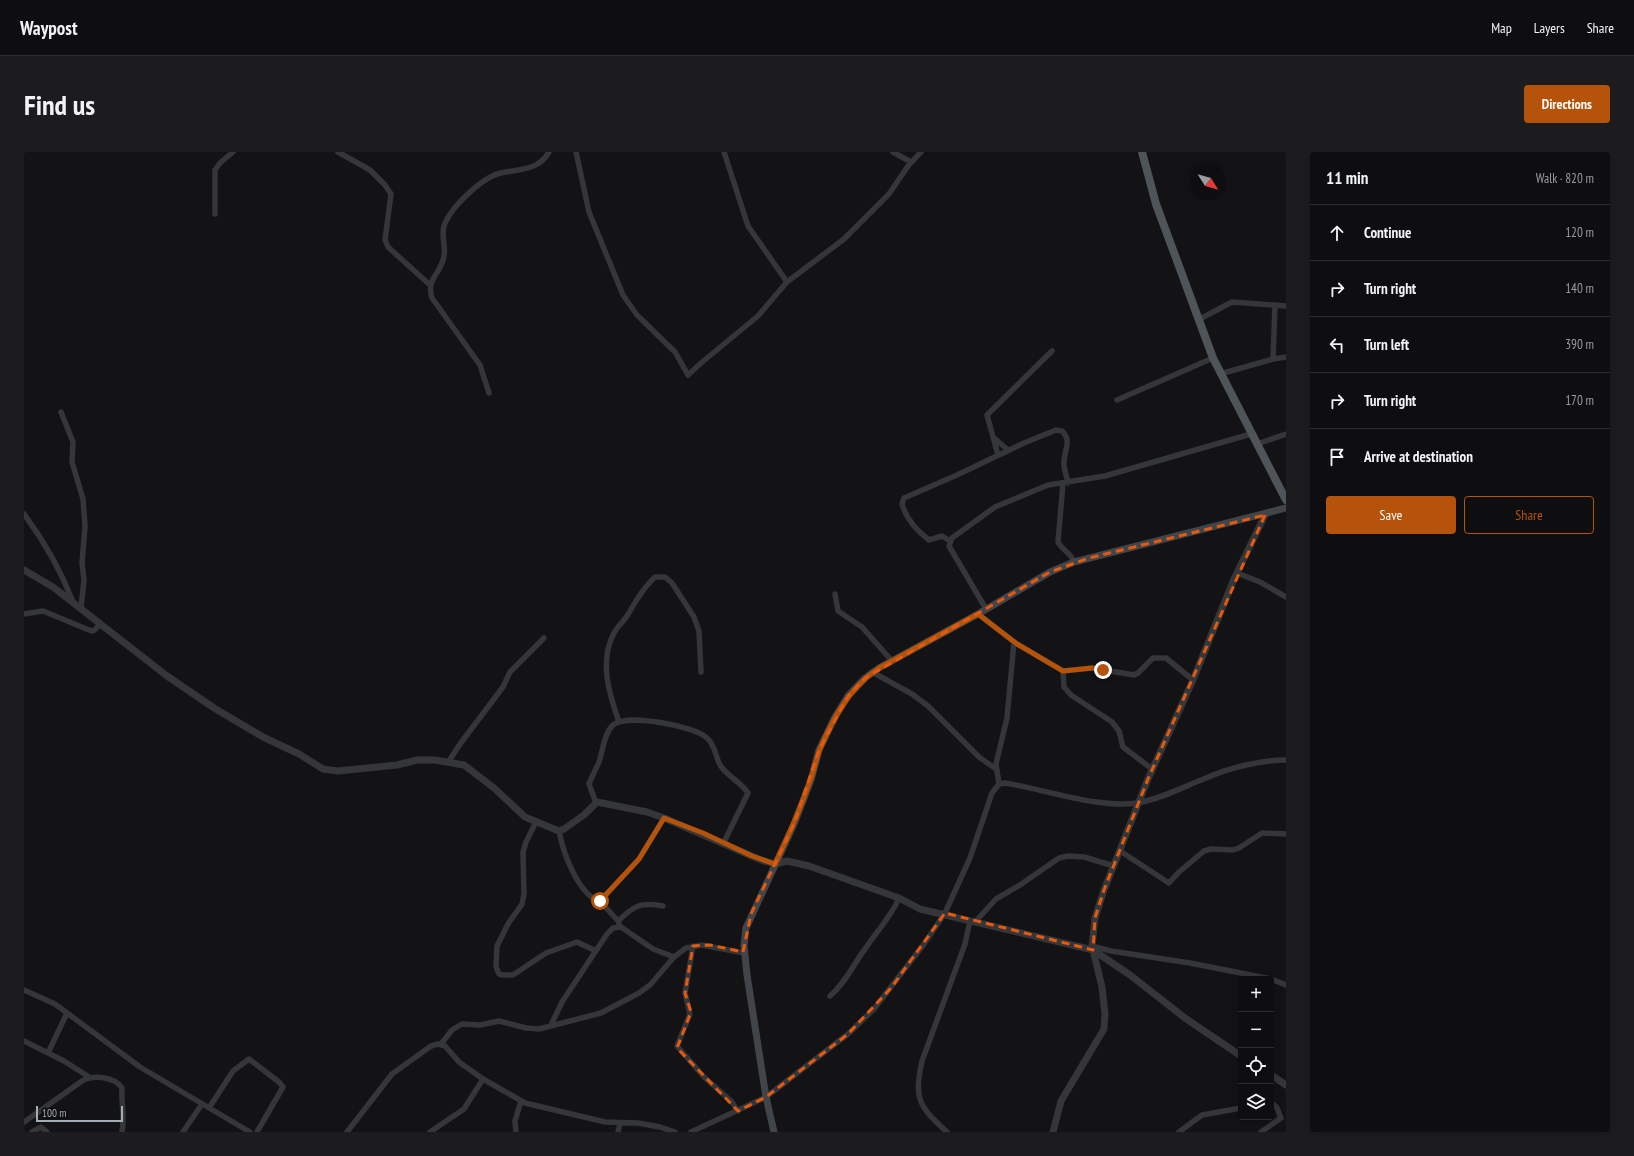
<!DOCTYPE html>
<meta charset="utf-8">
<style>
body{margin:0;font-family:"PT Sans Narrow",sans-serif;background:#1c1c1e;color:#f1f3f6}
.controls{position:absolute;right:12px;bottom:12px;display:grid;overflow:hidden;border-radius:4px;box-shadow:0 2px 10px #0003}
.controls button{width:36px;height:36px;display:grid;place-items:center;padding:0;border:0;border-bottom:1px solid #2e2e30;background:#0e0e10;color:#f1f3f6;font:20px sans-serif}
.compass{position:absolute;left:1166px;top:12px;width:36px;height:36px;border-radius:50%;background:#0e0e10;box-shadow:0 2px 10px #0003;rotate:127deg}
.scale{position:absolute;left:12px;bottom:10px;width:87px;box-sizing:border-box;padding-left:4px;border:2px solid #a3adb6;border-top:0;font-size:11px;line-height:14px;white-space:nowrap;color:#a3adb6;-webkit-text-stroke:3px #0e0e10;paint-order:stroke}
.stop{position:absolute;width:12px;height:12px;margin:-9px;border:3px solid #b45309;border-radius:50%;background:#fff}
.stop.end{background:#b45309;border-color:#fff;box-shadow:0 1px 4px #0008}
.list{margin:0;padding:0;list-style:none}
h2{display:flex;justify-content:space-between;align-items:center;height:52px;margin:0;padding:0 16px;font-size:17px}
h2 small{font-size:13px;font-weight:400;color:#9b9c9f}
.list li{display:grid;grid-template-columns:26px 1fr auto;gap:12px;align-items:center;box-sizing:border-box;height:56px;padding:0 16px;border-top:1px solid #2e2e30}
.list b{display:block;font-size:15px;white-space:nowrap}
.list em{font-size:13px;font-style:normal;color:#9b9c9f}
.actions{display:flex;gap:8px;padding:12px 16px}
.actions a{flex:1;padding:9px 0;border:1px solid #b45309;border-radius:4px;text-align:center;font-size:14px;color:#b45309}
.actions .main{background:#b45309;color:#fff}
.icon{flex:none;width:22px;height:22px;fill:none;stroke:currentColor;stroke-width:2;stroke-linecap:round;stroke-linejoin:round}
.map{position:relative;flex:none;width:1262px;height:980px;overflow:hidden;border-radius:4px}
header{display:flex;align-items:center;gap:24px;box-sizing:border-box;height:56px;padding:0 20px;background:#0e0e10;border-bottom:1px solid #2e2e30}
header strong{font-size:19px}
nav{display:flex;gap:22px;margin-inline-start:auto;font-size:14px}
.intro{display:flex;align-items:center;justify-content:space-between;box-sizing:border-box;height:96px;padding:0 24px}
h1{margin:0;font-size:28px}
.button{padding:10px 18px;border-radius:4px;background:#b45309;color:#fff;font-size:14px;font-weight:700}
main{display:flex;gap:24px;padding:0 24px}
aside{flex:1;background:#0e0e10;border-radius:4px;box-shadow:0 2px 10px #0003}
.map>svg:first-child{display:block}
.lines{fill:none;stroke-linecap:round;stroke-linejoin:round}
.minor{stroke:#34363a;stroke-width:5.5}
.tertiary{stroke:#34363a;stroke-width:7}
.secondary{stroke:#41454a;stroke-width:7}
.primary{stroke:#4f5459;stroke-width:8}
.route{stroke:#b45309;stroke-width:5}
.marked{fill:none;stroke:#e8590c;stroke-width:3;stroke-dasharray:8 5;stroke-linejoin:round}
</style>
<header>
<strong>Waypost</strong>
<nav><a>Map</a><a>Layers</a><a>Share</a></nav>
</header>
<div class="intro"><h1>Find us</h1><a class="button">Directions</a></div>
<main>
<div class="map">
<svg width="1262" height="980" viewBox="0 0 1262 980">
<rect width="100%" height="100%" fill="#131315"/>
<g class="lines">
<path class="minor" d="M314,0L346,18L361,33L367,42L361,88L364,95L406,133
M552,0L565,60L599,143L613,163L651,200L664,223L677,211L734,164L763,130L820,87L865,42L884,14L897,0
M700,0L724,74L763,130
M869,0L887,10
M191,62V18L196,11L209,0
M1174,168L1208,150L1262,154
M1249,207L1251,153
M1196,222L1249,207L1262,205
M465,241L456,213L408,146C402,125 417,123 420,104C422,94 417,85 420,74C426,56 458,25 477,21C495,17 514,19 525,0
M1093,248L1189,206
M37,260L49,290L48,310L59,347L61,374L58,411L60,428L57,456
M970,286L984,298
M1233,292L1262,282
M974,303L963,263L1028,199
M1039,331L1034,390C1038,398 1047,401 1050,410
M0,362C20,389 37,419 49,450
M926,389L918,384L905,388C893,379 882,366 878,352L880,346L933,323L1000,291L1032,278L1038,279C1049,290 1039,299 1040,312C1040,318 1043,325 1044,331
M1213,421L1236,430L1262,445
M811,442L814,459L838,475L868,509
M962,457L925,394L928,386L971,355L1024,333L1081,324L1227,282
M0,462L19,459L65,478L69,479L77,472
M954,462L990,490L1039,519L1068,516L1110,523L1114,521L1129,506H1142L1169,528
M1039,519L1040,535L1047,543L1088,570L1095,579L1099,595L1128,617
M848,520L888,542L904,554L955,605L972,617
M595,570C585,542 575,509 590,481C593,475 599,470 603,464C612,449 619,436 631,425H641L648,431L670,465L675,479L677,520
M425,609L436,592L479,535L486,520L520,486
M975,632L972,612L983,566L990,490
M572,651L565,632C568,624 572,617 575,610C579,598 580,582 589,573C603,561 670,574 683,586C692,594 691,604 696,613C703,624 717,630 724,641L699,692
M512,670L502,690L499,700L500,742L498,752L484,772L473,794L472,815L475,822L479,823H489L522,801L553,790L572,799
M535,679C539,700 553,741 576,750
M1096,699L1145,731L1155,720L1180,699L1187,697L1209,698L1215,696L1238,681L1262,682
M594,769C611,753 616,750 639,754
M951,770L972,747L996,733L1035,706L1044,704L1060,705L1090,714
M596,775L594,769L576,749L615,707L640,666
M669,794L661,841L666,862L653,894L680,925L707,949L714,959
M1068,794L1087,799L1166,811L1247,827
M1247,827L1262,833
M0,838L31,852L116,915L226,980
M806,844C823,829 828,814 841,797C853,779 867,765 875,746
M528,874V871L538,850L583,782L589,776L597,775L629,797L650,805
M0,889L40,909L65,925
M417,892L428,878L438,872L456,873L475,869L502,876L515,877L577,861L615,841L626,833L650,805L662,796L678,793L720,801
M24,901L43,861
M185,956L209,919L225,907L255,930L259,935L233,980
M0,970L58,929C69,923 90,924 98,936C97,951 101,965 98,980
M8,980L17,975L23,980
M159,980L178,952
M323,980L368,922L407,894L414,892L421,894L435,910L459,927L501,951L581,970L614,971L636,975L651,980
M406,980L440,957L459,927
M492,980L491,969L497,949
M594,980L596,972
M667,980L742,945L824,882L850,857L900,792L921,761L946,706L968,641L975,632L981,631C1019,637 1075,657 1113,651C1135,648 1161,634 1182,626C1205,616 1236,608 1262,608
M923,980C894,954 890,946 898,909L941,792L946,769
M1155,980L1178,963L1217,956
M1237,980L1257,966L1253,956L1247,950"/>
<path class="tertiary" d="M0,418L29,435L143,524L190,556L239,585L275,602L299,617L314,619L373,613L393,608H411L440,613L470,636L501,665L535,679L540,677L560,663L573,650L623,660L640,666L737,708L751,712L763,709L785,714L875,746L896,757L1069,798L1106,823L1161,866L1217,904
M1247,923L1262,933
M1029,980L1037,949L1080,877L1081,862L1078,835L1068,794L1071,766L1080,738L1124,627L1169,528L1210,427L1241,363"/>
<path class="secondary" d="M750,980L742,945L723,823L720,793L722,776L770,672L787,628L795,598L811,565L824,544L841,526L855,516L954,462L1026,420L1050,410L1262,356"/>
<path class="primary" d="M1118,0L1132,52L1189,206L1262,348"/>
</g>
<g class="lines">
<path class="route" d="M576,749L615,707L640,666L679,681L728,704L751,712C764,685 776,658 786,629C790,619 792,607 796,597C809,566 826,535 855,516L954,462L993,492L1039,519L1068,516L1079,518"/>
</g>
<path class="marked" d="M1241,363L1124,627L1080,738L1071,766L1069,798L921,761L867,836L824,882L742,945L714,959L653,896L667,860L661,841L669,794L686,793L719,800L727,762L770,672L795,598L824,544L841,526L1026,420L1065,406Z"/>
</svg>
<div class="controls">
<button>+</button>
<button>−</button>
<button><svg class="icon" aria-label="locate" viewBox="0 0 24 24"><circle cx="12" cy="12" r="6"/><path d="M12 2v4M12 18v4M2 12h4M18 12h4"/></svg></button>
<button><svg class="icon" aria-label="layers" viewBox="0 0 24 24"><path d="M12 4l9 5-9 5-9-5zM3 14l9 5 9-5"/></svg></button>
</div>
<svg class="compass" viewBox="-18 -18 36 36"><path d="M0-13l5 13h-10z" fill="#e53935"/><path d="M0 13l5-13h-10z" fill="#9b9c9f"/></svg>
<div class="scale">100 m</div>
<div class="stop" style="left:576px;top:749px"></div>
<div class="stop end" style="left:1079px;top:518px"></div>
</div>
<aside>
<h2>11 min<small>Walk · 820 m</small></h2>
<ul class="list">
<li><svg class="icon" aria-label="ahead" viewBox="0 0 24 24"><path d="M12 20V5M6 11l6-6 6 6"/></svg><div><b>Continue</b></div><em>120 m</em></li>
<li><svg class="icon" aria-label="right" viewBox="0 0 24 24"><path d="M7 20v-9h11M14 6l5 5-5 5"/></svg><div><b>Turn right</b></div><em>140 m</em></li>
<li><svg class="icon" aria-label="left" viewBox="0 0 24 24"><path d="M17 20v-9H6M10 6l-5 5 5 5"/></svg><div><b>Turn left</b></div><em>390 m</em></li>
<li><svg class="icon" aria-label="right" viewBox="0 0 24 24"><path d="M7 20v-9h11M14 6l5 5-5 5"/></svg><div><b>Turn right</b></div><em>170 m</em></li>
<li><svg class="icon" aria-label="arrive" viewBox="0 0 24 24"><path d="M6 21V4h12l-3 4 3 4H6"/></svg><div><b>Arrive at destination</b></div></li>
</ul>
<div class="actions"><a class="main">Save</a><a>Share</a></div>
</aside>
</main>
